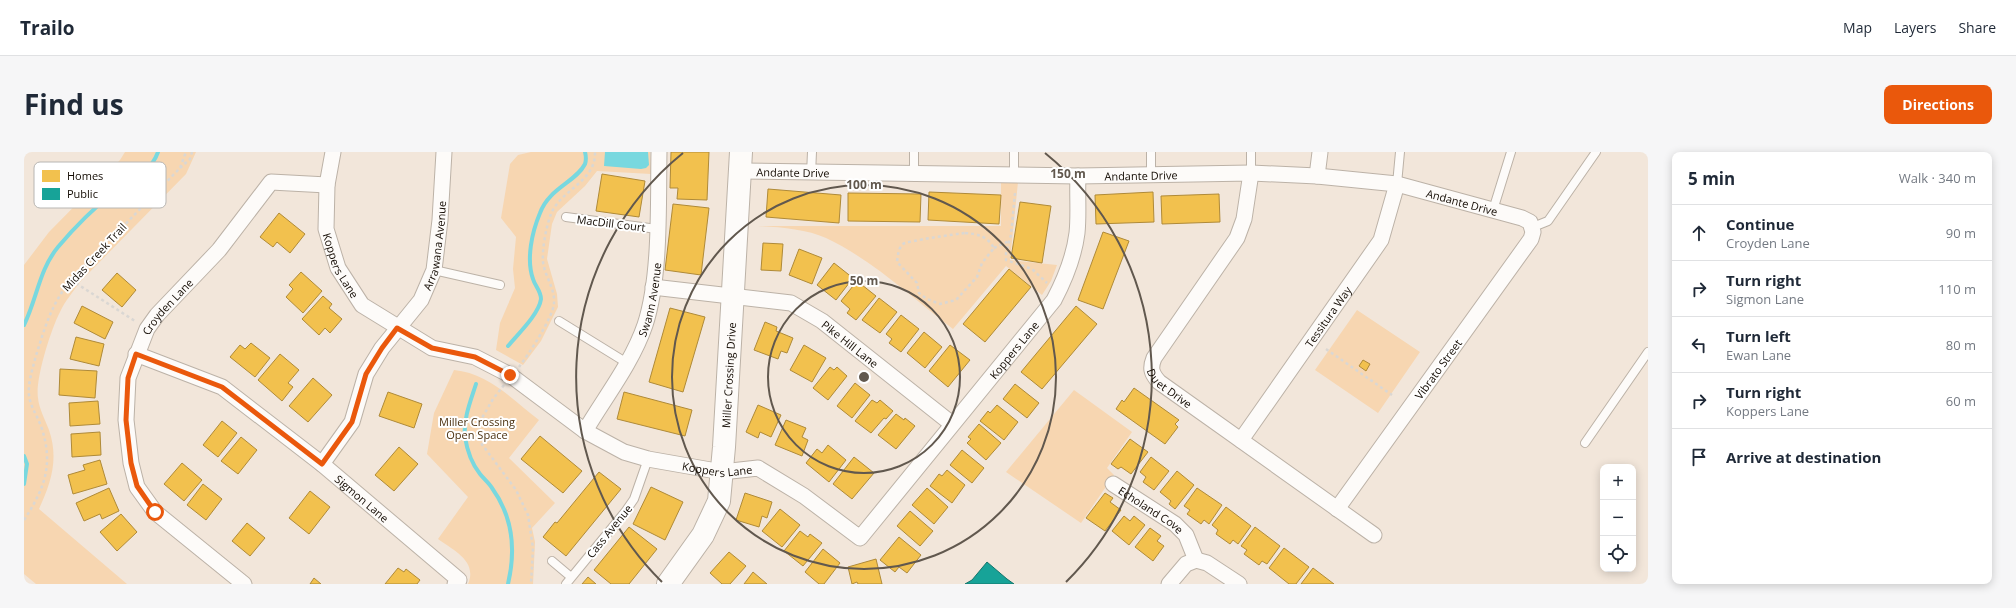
<!DOCTYPE html>
<meta charset="utf-8">
<style>
body{margin:0;font-family:"Open Sans",sans-serif;background:#f6f6f7;color:#1f2937}
.controls{position:absolute;right:12px;bottom:12px;display:grid;overflow:hidden;border-radius:8px;box-shadow:0 2px 10px #0003}
.controls button{width:36px;height:36px;display:grid;place-items:center;padding:0;border:0;border-bottom:1px solid #e0e1e3;background:#fff;color:#1f2937;font:20px sans-serif}
.stop{position:absolute;width:12px;height:12px;margin:-9px;border:3px solid #ea580c;border-radius:50%;background:#fff}
.stop.end{background:#ea580c;border-color:#fff;box-shadow:0 1px 4px #0008}
.list{margin:0;padding:0;list-style:none}
h2{display:flex;justify-content:space-between;align-items:center;height:52px;margin:0;padding:0 16px;font-size:17px}
h2 small{font-size:13px;font-weight:400;color:#747a83}
.list li{display:grid;grid-template-columns:26px 1fr auto;gap:12px;align-items:center;box-sizing:border-box;height:56px;padding:0 16px;border-top:1px solid #e0e1e3}
.list b{display:block;font-size:15px;white-space:nowrap}
.list p{margin:0;font-size:13px;white-space:nowrap;color:#747a83}
.list em{font-size:13px;font-style:normal;color:#747a83}
.icon{flex:none;width:22px;height:22px;fill:none;stroke:currentColor;stroke-width:2;stroke-linecap:round;stroke-linejoin:round}
.map{position:relative;flex:none;width:1624px;height:432px;overflow:hidden;border-radius:8px}
header{display:flex;align-items:center;gap:24px;box-sizing:border-box;height:56px;padding:0 20px;background:#fff;border-bottom:1px solid #e0e1e3}
header strong{font-size:19px}
nav{display:flex;gap:22px;margin-inline-start:auto;font-size:14px}
.intro{display:flex;align-items:center;justify-content:space-between;box-sizing:border-box;height:96px;padding:0 24px}
h1{margin:0;font-size:28px}
.button{padding:10px 18px;border-radius:8px;background:#ea580c;color:#fff;font-size:14px;font-weight:700}
main{display:flex;gap:24px;padding:0 24px}
aside{flex:1;background:#fff;border-radius:8px;box-shadow:0 2px 10px #0003}
.map>svg:first-child{display:block}
.green{fill:#f7d6b1}
.water{fill:#78d8df}
.homes{fill:#f2c14e;stroke:#af8a38}
.public{fill:#17a398;stroke:#16756b}
.lines{fill:none;stroke-linecap:round;stroke-linejoin:round}
.stream{stroke:#78d8df;stroke-width:4}
.lane-casing{stroke:#bcb2a7;stroke-width:10}
.street-casing{stroke:#bcb2a7;stroke-width:17}
.secondary-casing{stroke:#bcb2a7;stroke-width:24}
.path{stroke:#dad7d3;stroke-width:2.5;stroke-dasharray:3 3;stroke-linecap:butt}
.lane{stroke:#fdfbf9;stroke-width:8}
.street{stroke:#fdfbf9;stroke-width:15}
.secondary{stroke:#fdfbf9;stroke-width:22}
.route{stroke:#ea580c;stroke-width:5}
.ring{fill:none;stroke:#61584e;stroke-width:2}
.labels{text-anchor:middle;dominant-baseline:central;stroke-width:4;stroke-linejoin:round;paint-order:stroke}
.street-label{font-size:11px;fill:#130b03;stroke:#fff}
.park-label{font-size:11px;fill:#4b3110;stroke:#fff}
.key{fill:#fff;stroke:#b8b6b3;stroke-width:1}
.key-label{font-size:11px;fill:#130b03}
.centre{fill:#61584e;stroke:#fff;stroke-width:2}
.ring-label{font-size:12px;text-anchor:middle;font-weight:bold;fill:#61584e;stroke:#fff;stroke-width:4;stroke-linejoin:round;paint-order:stroke}
</style>
<header>
<strong>Trailo</strong>
<nav><a>Map</a><a>Layers</a><a>Share</a></nav>
</header>
<div class="intro"><h1>Find us</h1><a class="button">Directions</a></div>
<main>
<div class="map">
<svg width="1624" height="432" viewBox="0 0 1624 432">
<rect width="100%" height="100%" fill="#f2e6da"/>
<path class="green" d="M101,0H172L162,22L56,130C49,140 41,149 36,160C27,177 11,228 14,246C15,257 21,267 25,278C35,307 27,331 15,357L103,432H12L0,422V113L25,80L96,8Z
M507,0H626L627,22L573,19L561,34L533,60L528,72L523,107L533,142L534,155L517,189L499,213L472,198L476,171L491,136L489,117L492,85L477,66L486,12L494,3Z
M977,30H994L986,108L1033,113L1027,129L1018,143L982,114L929,177C890,147 847,107 802,86C783,77 755,75 734,74H977Z
M1333,158L1396,200L1354,261L1291,218Z
M430,218C464,221 489,248 515,268L485,306L531,351L508,376L511,390L509,432H444C454,409 429,398 414,387L444,345L403,302L410,261Z
M1050,238L1108,280L1083,316L1090,323L1057,371L982,320Z"/>
<path class="water" d="M581,0H624L625,13L622,16L617,17L580,14Z"/>
<path class="homes" d="M647,0H685L683,48L653,47L654,36H646Z
M578,22L621,29L615,65L572,59Z
M744,37L817,43L815,71L742,65Z
M905,40L977,43L975,72L904,68Z
M1129,40L1130,70L1072,72L1071,43Z
M824,41L897,42L896,70L824,69Z
M1195,42L1196,70L1138,72L1137,44Z
M996,50L1027,54L1018,111L987,106Z
M649,52L685,56L677,123L641,118Z
M255,61L281,82L266,101L253,90L249,95L236,85Z
M1079,80L1105,89L1079,157L1054,148Z
M739,91L759,92L757,119L737,118Z
M775,97L798,106L788,132L765,123Z
M810,111L829,126L812,148L793,133Z
M985,117L1007,135L961,190L939,172Z
M277,120L298,139L279,161L262,145L269,137L265,133Z
M93,121L112,138L98,155L78,138Z
M833,129L852,144L832,168L823,161L826,157L817,149Z
M299,144L308,152L305,156L318,167L306,181L301,176L295,183L278,167Z
M855,146L873,160L856,181L838,168Z
M58,154L89,170L81,187L50,171Z
M1052,154L1073,172L1018,237L997,220Z
M646,156L681,165L659,240L625,230Z
M877,163L895,177L877,200L865,191L868,187L862,182Z
M741,170L753,175L752,179L769,186L763,201L757,199L754,207L730,198Z
M900,180L918,195L901,216L883,201Z
M52,185L80,192L75,214L46,207Z
M227,191L246,206L231,225L206,205L216,193L221,197Z
M780,193L802,206L788,230L766,218Z
M926,193L946,208L924,235L905,219Z
M256,202L275,218L264,231L269,235L258,249L234,228Z
M1339,208L1346,212L1342,219L1335,214Z
M806,215L810,218L813,215L823,224L804,248L789,236Z
M36,217L73,219L71,246L35,243Z
M289,226L308,243L284,270L265,254Z
M831,231L846,243L828,266L813,254Z
M991,232L1015,251L1003,266L979,247Z
M1110,236L1155,268L1151,272L1154,275L1141,292L1092,257L1098,248L1100,250Z
M364,240L398,252L390,276L355,264Z
M600,240L668,258L661,284L593,267Z
M848,248L853,251L856,248L869,259L862,267L860,266L847,281L831,269Z
M74,249L76,272L46,274L45,251Z
M734,253L757,263L747,285L736,280L734,286L722,280Z
M973,253L994,270L980,288L956,269L964,259L966,261Z
M872,262L880,268L881,266L891,274L872,297L854,283Z
M762,268L782,276L778,285L784,288L778,304L751,293Z
M198,269L213,281L194,305L179,293Z
M955,272L977,291L962,308L943,291L947,287L944,285Z
M76,280L77,303L48,305L47,282Z
M516,284L558,319L539,341L497,307Z
M217,285L233,298L214,322L197,309Z
M1106,287L1124,300L1107,322L1097,315L1094,317L1087,312Z
M804,293L822,308L805,330L782,311L793,297L798,301Z
M375,295L394,312L370,339L351,323Z
M938,298L960,316L948,331L926,313Z
M830,305L850,321L828,347L809,332Z
M1127,305L1145,319L1130,338L1119,330L1122,325L1116,320Z
M76,308L83,332L49,342L44,323L61,318L59,313Z
M158,311L178,328L160,349L140,332Z
M923,318L941,333L928,351L906,334L915,322L918,324Z
M1153,319L1170,333L1151,357L1145,352L1147,349L1136,340Z
M575,320L597,337L542,404L519,385L531,370L533,371Z
M179,332L198,347L182,368L163,353Z
M627,335L659,350L641,388L609,372Z
M85,336L95,359L78,367L76,362L60,369L52,351Z
M903,336L924,355L910,372L888,353Z
M1173,336L1198,353L1185,372L1180,368L1177,372L1163,362L1166,358L1160,354Z
M286,339L306,355L285,382L265,366Z
M721,341L748,350L743,366L738,364L735,375L712,368Z
M1081,341L1089,346L1086,350L1097,358L1081,379L1062,366Z
M1202,355L1227,374L1214,392L1209,388L1206,392L1192,382L1194,378L1188,373Z
M756,357L776,373L758,395L738,379Z
M886,359L909,379L896,394L873,374Z
M97,362L113,380L93,399L76,380Z
M1100,364L1106,369L1110,364L1121,373L1105,393L1088,379Z
M223,371L241,386L226,404L208,389Z
M605,375L633,397L605,432H587L570,418Z
M1231,375L1256,394L1243,412L1238,409L1235,413L1220,402L1223,398L1217,394Z
M1126,376L1137,384L1133,389L1140,394L1129,409L1111,395Z
M776,379L784,385L786,382L798,391L779,414L760,399Z
M875,385L897,403L883,421L875,415L871,420L856,408Z
M1260,396L1285,415L1272,432H1265L1245,416Z
M799,397L816,411L800,432H795L781,420Z
M705,400L722,414L706,432H698L686,421Z
M852,407L858,432H834L833,430L828,432L824,415Z
M374,416L380,420L382,417L396,428L393,432H361Z
M1289,416L1310,432H1277Z
M729,420L743,432H720Z
M564,425L572,432H558Z
M290,426L297,432H286Z"/>
<path class="public" d="M963,410L983,427L990,432H941L948,428Z"/>
<g class="lines">
<path class="stream" d="M0,173C13,147 15,118 34,95C50,76 70,56 90,40C107,27 126,22 134,0
M484,194C494,182 515,162 517,147C517,139 511,134 509,127C502,107 508,80 516,61C525,36 552,30 561,12C562,9 562,4 561,0
M452,232C447,248 439,267 441,285C443,298 448,312 456,322C460,327 465,331 468,336C489,365 492,398 484,432
M0,304L3,312L0,332"/>
<g class="lane-casing">
<path id="lane" d="M990,0V24
M1227,21V0
M787,22L788,0
M890,23V0
M1127,23V0
M1373,32L1376,0
M1469,58L1487,0
M542,65L633,77
M1509,75L1524,69L1572,0
M410,118L476,133
M535,169L603,211
M1561,291L1624,200
M528,409L547,425
M542,432L601,360L610,347L624,307"/>
</g>
<g class="street-casing">
<g id="street">
<path id="s1" d="M309,0L303,33L302,77L314,116L338,153L408,196L451,205L486,223L561,279L600,300L624,307L698,320L734,316L780,344L836,386L1030,148C1041,127 1050,105 1053,81C1055,62 1053,43 1054,24"/>
<path id="s2" d="M717,19L1054,24L1227,21L1293,24L1373,32L1498,66L1506,70L1509,80L1507,87L1313,357"/>
<path id="s3" d="M1227,21L1220,67L1213,86L1130,206C1126,216 1127,221 1135,230L1350,383"/>
<path d="M1293,24L1296,0"/>
<path id="s4" d="M629,135L767,151L798,169L928,272"/>
<path id="s5" d="M112,202L198,235L298,312L435,428L431,432"/>
<path id="s6" d="M561,279C581,245 608,211 621,173C637,124 634,52 635,0"/>
<path id="s7" d="M1217,288L1357,88L1373,32"/>
<path id="s8" d="M298,312L328,270L342,222L358,196L397,148L410,118L416,68L420,0"/>
<path id="s9" d="M1089,332L1151,372L1162,383L1172,408"/>
<path d="M1172,408L1183,411L1215,432"/>
<path id="s10" d="M220,432L131,360L113,335L107,311L102,268L104,226L123,177L133,163L195,98L247,30L303,33"/>
<path d="M1145,432L1162,412L1172,408"/>
</g>
</g>
<g class="secondary-casing">
<g id="secondary">
<path id="s11" d="M644,432L679,383L695,349L700,295L717,0"/>
</g>
</g>
<path class="path" d="M156,16L166,7L168,0
M991,41L987,83L982,101V108L1008,117L1023,131
M941,81C954,82 963,84 970,96L958,111L953,125L932,148L916,152L903,147L895,141L893,131L873,110C874,103 874,97 879,92C883,89 932,82 941,81Z
M970,96L985,89
M47,128L111,169
M1302,197L1368,243
M495,215C504,203 529,166 530,151C531,136 521,125 519,110C518,97 522,75 527,62C537,37 572,30 571,0
M480,233L469,247L455,271L457,291L492,338L504,363L509,396L507,432
M0,368C21,336 30,312 17,274C13,263 6,254 5,243C4,231 8,219 11,207C20,178 27,152 47,128L156,16L162,0"/>
<use href="#lane" class="lane"/>
<use href="#street" class="street"/>
<use href="#secondary" class="secondary"/>
</g>
<g class="lines">
<path class="route" d="M131,360L113,334L107,311L102,268L104,226L112,202L198,235L298,312L328,270L342,222L358,196L373,176L408,196L451,205L486,223"/>
</g>
<g class="ring">
<circle cx="840" cy="225" r="96"/>
<circle cx="840" cy="225" r="192"/>
<path d="M638 430A288 288 0 0 1 659 1M1021 1A288 288 0 0 1 1042 430"/>
</g>
<g class="labels">
<g class="street-label">
<text stroke="none"><textPath href="#s2" startOffset="52">Andante Drive</textPath></text>
<text stroke="none"><textPath href="#s2" startOffset="400">Andante Drive</textPath></text>
<text stroke="none"><textPath href="#s2" startOffset="724">Andante Drive</textPath></text>
<text transform="translate(587 71) rotate(7)">MacDill Court</text>
<text stroke="none"><textPath href="#s8" startOffset="251">Arrawana Avenue</textPath></text>
<text transform="translate(70 105) rotate(-47)">Midas Creek Trail</text>
<text stroke="none"><textPath href="#s1" startOffset="117">Koppers Lane</textPath></text>
<text stroke="none"><textPath href="#s6" startOffset="148">Swann Avenue</textPath></text>
<text stroke="none"><textPath href="#s10" startOffset="338">Croyden Lane</textPath></text>
<text stroke="none"><textPath href="#s7" startOffset="151">Tessitura Way</textPath></text>
<text stroke="none"><textPath href="#s4" startOffset="211">Pike Hill Lane</textPath></text>
<text stroke="none"><textPath href="#s1" startOffset="969">Koppers Lane</textPath></text>
<text transform="translate(1414 217) rotate(-54)">Vibrato Street</text>
<text stroke="none"><textPath href="#s11" startOffset="224">Miller Crossing Drive</textPath></text>
<text stroke="none"><textPath href="#s3" startOffset="251">Duet Drive</textPath></text>
<text stroke="none"><textPath href="#s1" startOffset="561">Koppers Lane</textPath></text>
<text stroke="none"><textPath href="#s5" startOffset="271">Sigmon Lane</textPath></text>
<text stroke="none"><textPath href="#s9" startOffset="46">Echoland Cove</textPath></text>
<text transform="translate(585 379) rotate(-51)">Cass Avenue</text>
</g>
<g class="park-label">
<text x="453" y="269">Miller Crossing<tspan x="453" dy="13">Open Space</tspan></text>
</g>
</g>
<rect x="10" y="10" width="132" height="46" rx="6" class="key"/>
<rect x="18" y="18" width="18" height="12" fill="#f2c14e"/>
<rect x="18" y="36" width="18" height="12" fill="#17a398"/>
<g class="key-label">
<text x="43" y="28">Homes</text>
<text x="43" y="46">Public</text>
</g>
<circle cx="840" cy="225" r="6" class="centre"/>
<g class="ring-label">
<text x="1044" y="26">150 m</text>
<text x="840" y="37">100 m</text>
<text x="840" y="133">50 m</text>
</g>
</svg>
<div class="controls">
<button>+</button>
<button>−</button>
<button><svg class="icon" aria-label="locate" viewBox="0 0 24 24"><circle cx="12" cy="12" r="6"/><path d="M12 2v4M12 18v4M2 12h4M18 12h4"/></svg></button>
</div>
<div class="stop" style="left:131px;top:360px"></div>
<div class="stop end" style="left:486px;top:223px"></div>
</div>
<aside>
<h2>5 min<small>Walk · 340 m</small></h2>
<ul class="list">
<li><svg class="icon" aria-label="ahead" viewBox="0 0 24 24"><path d="M12 20V5M6 11l6-6 6 6"/></svg><div><b>Continue</b><p>Croyden Lane</p></div><em>90 m</em></li>
<li><svg class="icon" aria-label="right" viewBox="0 0 24 24"><path d="M7 20v-9h11M14 6l5 5-5 5"/></svg><div><b>Turn right</b><p>Sigmon Lane</p></div><em>110 m</em></li>
<li><svg class="icon" aria-label="left" viewBox="0 0 24 24"><path d="M17 20v-9H6M10 6l-5 5 5 5"/></svg><div><b>Turn left</b><p>Ewan Lane</p></div><em>80 m</em></li>
<li><svg class="icon" aria-label="right" viewBox="0 0 24 24"><path d="M7 20v-9h11M14 6l5 5-5 5"/></svg><div><b>Turn right</b><p>Koppers Lane</p></div><em>60 m</em></li>
<li><svg class="icon" aria-label="arrive" viewBox="0 0 24 24"><path d="M6 21V4h12l-3 4 3 4H6"/></svg><div><b>Arrive at destination</b></div></li>
</ul>
</aside>
</main>
